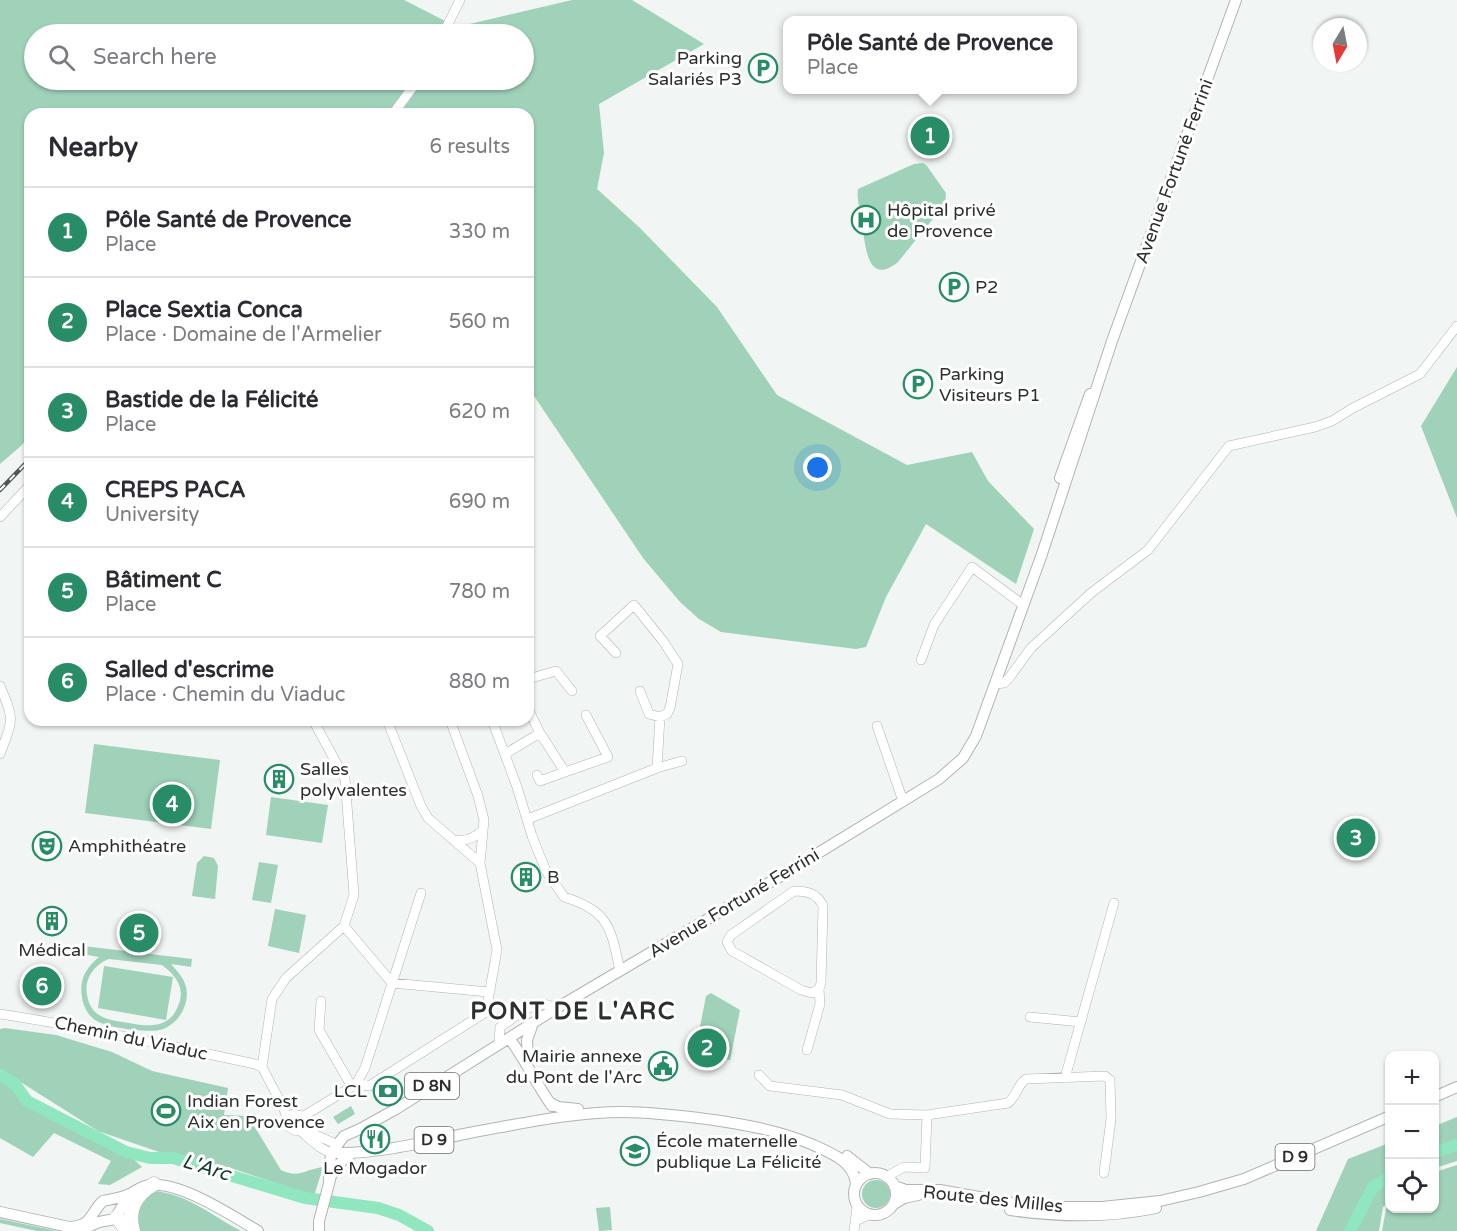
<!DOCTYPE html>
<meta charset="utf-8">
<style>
body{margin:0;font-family:"Varela Round",sans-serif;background:#f2f2f3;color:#2b2b33}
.controls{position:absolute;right:18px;bottom:18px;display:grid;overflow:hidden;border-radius:12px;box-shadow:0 2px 4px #0004}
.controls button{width:54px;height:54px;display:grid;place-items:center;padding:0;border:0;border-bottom:2px solid #e1e1e2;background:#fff;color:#2b2b33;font:30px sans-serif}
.compass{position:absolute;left:1313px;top:18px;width:54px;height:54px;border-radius:50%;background:#fff;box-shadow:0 2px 4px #0004;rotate:190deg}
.you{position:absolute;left:818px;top:468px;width:21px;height:21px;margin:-15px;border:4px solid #fff;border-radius:50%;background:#1a73e8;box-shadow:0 0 0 9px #1a73e833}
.badge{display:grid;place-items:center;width:39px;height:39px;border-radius:50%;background:#288c66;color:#fff;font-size:20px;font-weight:700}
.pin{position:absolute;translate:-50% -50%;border:3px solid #fff;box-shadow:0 2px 6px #0006}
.popup{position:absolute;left:783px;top:16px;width:294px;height:78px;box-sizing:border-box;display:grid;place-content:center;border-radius:12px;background:#fff;filter:drop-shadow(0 2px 4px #0005);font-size:20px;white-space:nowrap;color:#7c7c81}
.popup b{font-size:22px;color:#2b2b33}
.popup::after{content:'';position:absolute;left:50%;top:100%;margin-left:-12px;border:12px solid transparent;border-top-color:#fff}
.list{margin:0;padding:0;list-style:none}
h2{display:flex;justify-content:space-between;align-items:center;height:78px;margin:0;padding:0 24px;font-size:26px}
h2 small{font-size:20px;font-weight:400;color:#7c7c81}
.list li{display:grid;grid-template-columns:39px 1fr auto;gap:18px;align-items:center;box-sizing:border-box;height:90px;padding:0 24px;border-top:2px solid #e1e1e2}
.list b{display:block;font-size:22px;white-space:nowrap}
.list p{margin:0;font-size:20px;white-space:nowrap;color:#7c7c81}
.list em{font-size:20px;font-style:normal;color:#7c7c81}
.icon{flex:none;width:33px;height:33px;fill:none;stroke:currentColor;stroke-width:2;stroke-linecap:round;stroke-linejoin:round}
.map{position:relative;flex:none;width:1457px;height:1231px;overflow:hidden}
.search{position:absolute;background:#fff;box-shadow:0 2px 4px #0004;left:24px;top:24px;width:510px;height:66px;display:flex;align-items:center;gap:15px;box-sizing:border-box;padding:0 21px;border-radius:33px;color:#7c7c81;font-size:22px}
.panel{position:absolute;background:#fff;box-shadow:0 2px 4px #0004;left:24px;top:108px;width:510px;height:618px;border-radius:18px}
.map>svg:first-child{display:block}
.green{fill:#9fd2b9;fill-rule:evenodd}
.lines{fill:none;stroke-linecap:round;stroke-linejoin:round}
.river{stroke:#90e6bf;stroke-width:12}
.minor-casing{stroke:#b1b4b2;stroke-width:10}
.major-casing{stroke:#b1b4b2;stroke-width:12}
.highway-casing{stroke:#b1b4b2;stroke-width:15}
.minor{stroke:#fff;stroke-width:9}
.major{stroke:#fff;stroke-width:10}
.highway{stroke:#fff;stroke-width:14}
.rail-casing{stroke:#545655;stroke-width:4.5}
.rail{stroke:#fff;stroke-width:2;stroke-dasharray:7;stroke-linecap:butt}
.labels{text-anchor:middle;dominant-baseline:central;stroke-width:6;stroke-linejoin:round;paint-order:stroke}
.shield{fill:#fff;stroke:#6c6d6d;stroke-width:1.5}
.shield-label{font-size:16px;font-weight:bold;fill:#2d2f2e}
.poi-label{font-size:18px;fill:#2d2f2e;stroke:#fff;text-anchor:start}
.street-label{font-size:18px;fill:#2d2f2e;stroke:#fff}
.water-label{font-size:20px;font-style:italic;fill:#123929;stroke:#fff}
.district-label{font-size:24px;font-weight:bold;letter-spacing:1.5px;fill:#2d2f2e;stroke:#fff}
</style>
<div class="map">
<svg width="1457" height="1231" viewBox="0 0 1457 1231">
<rect width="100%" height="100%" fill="#f1f5f3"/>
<path class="green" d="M0,0H404L457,27L572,0H632L704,44L599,104L604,153L597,189L639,227L717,307L777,395L907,465L972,452L988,481L1034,529L1016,584L926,524L886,597L866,647L856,649L721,632L699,619L680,602L643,558L528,387V114H30V434L22,445L0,464ZM34,34H524V80H34Z
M923,163L927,166L946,193L945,204L898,262C866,288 865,242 862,221C861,211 856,199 858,189L914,164Z
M1457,367V518L1421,426Z
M94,744L220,760L211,829L85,813Z
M271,797L328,805L322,843L266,835Z
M204,856L214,858L218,866L215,899L192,896L197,863Z
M259,862L278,865L271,903L252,900Z
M275,909L306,915L299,953L268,946Z
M83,946L192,959L191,967L171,964C177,971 184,978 186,987C190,1004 179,1023 163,1029C151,1034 107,1028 95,1020C88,1015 83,1006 82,997C79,979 86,968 99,957L82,954ZM109,959L162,965C173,973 184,985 180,1000C173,1027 153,1028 129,1023C110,1020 91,1019 87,995C86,989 86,984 89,977C93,969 100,962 109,959Z
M104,966L173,977L166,1020L98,1008Z
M711,993L740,1010L730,1060L695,1053L706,996Z
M5,1028L56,1035L112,1052L152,1071L228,1088L224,1115L248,1116L281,1170C299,1179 306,1169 323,1167L314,1196L228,1167L159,1152L98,1131L0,1069V1029Z
M0,1075L15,1084L27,1101L126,1152L142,1167L110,1185L98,1184L111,1161L54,1133L33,1157L0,1138Z
M351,1106L355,1114L338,1124L333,1117Z
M1457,1117V1161L1435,1168V1126Z
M1389,1143V1201L1383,1207L1379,1231H1316L1348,1159Z
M1457,1165V1231H1382L1386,1209L1389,1206L1390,1208H1434L1435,1172Z
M862 1194a14 14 0 1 1 28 0a14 14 0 1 1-28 0Z
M154,1191C188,1194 212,1216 241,1231H137L139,1202Z
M610,1207L612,1230L599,1231L596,1208Z
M0,1219L57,1231H37L0,1223Z"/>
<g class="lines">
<path class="river" d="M0,1075L15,1084L27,1101L126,1152L150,1158H173L305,1198L378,1208L399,1215L428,1231
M1434,1152L1457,1145
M1350,1231L1373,1187L1390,1177"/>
<g class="minor-casing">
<path id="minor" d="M443,34L460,0
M393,114L418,80
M0,517L30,485
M616,653L600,636L634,605L663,641L678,664L670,708L667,714L660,717L657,768
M921,660L934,625L972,567L1022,604
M528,679L556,671L572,691
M995,684L1004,683L1009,678L1031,648L1091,593L1148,550L1229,446L1315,427L1332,421L1353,408L1420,374L1457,326
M0,686C15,721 13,719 0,754
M640,691L649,714L660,717
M387,720L421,806L428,818L480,863
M492,720L517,787L532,836L546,871L564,897C610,911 611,929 620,971
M877,726L903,801
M540,733L565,772L608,757L586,715
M505,754L540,733L528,709
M537,775L540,781L565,772
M528,819L657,768L682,761
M453,840C465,842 474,839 483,830
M794,891C807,891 817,893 823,906L821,983L819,989L812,993L801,990L732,951L727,942L731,935Z
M344,926L392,983L489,992
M321,1001L319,1030L352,1087
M0,1014C85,1027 170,1046 255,1064L262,1067
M1030,1017L1081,1022
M499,1043L500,1027C515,1018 538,994 555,1009
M807,1050L820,1004L819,989
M759,1075L770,1086L842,1095L890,1114L927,1115L925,1168L904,1167L886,1177
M1065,1078L1114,903
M356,1084L365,1068L421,893
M293,1114L302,1116L304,1124
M927,1115L1008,1103C1017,1096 1017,1085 1026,1079L1105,1076L1110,1080L1111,1119L1104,1173
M303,1118L307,1114L356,1084L369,1086L486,1012L497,950L480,863L484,820L478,796L450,720
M303,1126L296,1131L289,1127L288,1119L282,1105L262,1067L272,999L286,978L344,926L354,895L345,779L313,720
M299,1130C311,1139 323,1154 338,1153L336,1144L316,1135L303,1126
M856,1221L868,1215
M854,1231L857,1207"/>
</g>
<g class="major-casing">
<path id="major" d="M1060,478L1090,394
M509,1038C525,1059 536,1084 552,1106
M528,1061L527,1040L533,1023
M1434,1097L1457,1087
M549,1102L558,1107L578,1109
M338,1153C377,1154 430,1141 469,1133C520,1124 571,1112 623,1112C653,1112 683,1116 714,1120C747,1125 780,1131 811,1144C829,1152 854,1161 856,1184
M847,1156L870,1174
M331,1173L346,1157L353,1153
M854 1194a21 21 0 1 1 42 0a21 21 0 1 1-42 0Z
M329,1181L331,1153L344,1136L360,1129L396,1109L555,1009L784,874L939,779L963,758L976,736L1042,554L1112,341L1236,0
M894,1186L906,1190H940L1012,1203L1055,1207H1102L1160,1201L1199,1192L1244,1179L1390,1116
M894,1204L904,1198L918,1195
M1010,1210C1059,1217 1108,1218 1156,1208
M0,1212L69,1227C93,1226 89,1214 103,1201C112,1199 121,1198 130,1194C137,1190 143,1185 151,1185C181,1182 233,1216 258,1231
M83,1229L99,1222L115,1219L129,1194
M319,1231V1221L331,1176"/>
</g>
<g class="highway-casing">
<path id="highway" d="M117,1217L127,1231
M133,1231C127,1210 135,1195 154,1184"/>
</g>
<use href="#minor" class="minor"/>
<use href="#major" class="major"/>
<use href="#highway" class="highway"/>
<g class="rail-casing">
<path id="rail" d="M0,490L30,459"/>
</g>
<use href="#rail" class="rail"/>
</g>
<defs>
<g id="parking-ring" transform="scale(1.5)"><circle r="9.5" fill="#fff" stroke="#288c66" stroke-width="1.5"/><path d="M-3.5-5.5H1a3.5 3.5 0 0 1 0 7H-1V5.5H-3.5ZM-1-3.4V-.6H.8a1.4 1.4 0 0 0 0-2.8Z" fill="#288c66"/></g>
<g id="hospital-ring" transform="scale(1.5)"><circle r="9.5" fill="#fff" stroke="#288c66" stroke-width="1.5"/><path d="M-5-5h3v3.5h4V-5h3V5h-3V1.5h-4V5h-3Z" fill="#288c66"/></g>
<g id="building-ring" transform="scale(1.5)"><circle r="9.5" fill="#fff" stroke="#288c66" stroke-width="1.5"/><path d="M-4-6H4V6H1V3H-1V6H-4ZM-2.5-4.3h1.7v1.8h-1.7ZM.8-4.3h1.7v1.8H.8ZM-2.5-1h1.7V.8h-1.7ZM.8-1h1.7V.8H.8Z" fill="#288c66"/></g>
<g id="theatre-ring" transform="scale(1.5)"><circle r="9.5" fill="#fff" stroke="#288c66" stroke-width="1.5"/><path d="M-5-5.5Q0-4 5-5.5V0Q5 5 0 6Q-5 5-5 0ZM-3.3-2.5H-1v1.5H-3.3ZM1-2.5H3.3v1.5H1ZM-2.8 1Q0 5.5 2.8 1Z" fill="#288c66"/></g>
<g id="civic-ring" transform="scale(1.5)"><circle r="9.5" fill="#fff" stroke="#288c66" stroke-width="1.5"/><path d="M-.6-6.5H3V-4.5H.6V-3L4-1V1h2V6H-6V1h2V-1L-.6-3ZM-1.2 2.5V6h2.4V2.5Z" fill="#288c66"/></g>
<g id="bank-ring" transform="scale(1.5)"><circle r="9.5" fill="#fff" stroke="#288c66" stroke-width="1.5"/><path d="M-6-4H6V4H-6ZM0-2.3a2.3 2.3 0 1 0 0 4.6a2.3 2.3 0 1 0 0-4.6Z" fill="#288c66"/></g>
<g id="stadium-ring" transform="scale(1.5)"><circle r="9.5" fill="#fff" stroke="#288c66" stroke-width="1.5"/><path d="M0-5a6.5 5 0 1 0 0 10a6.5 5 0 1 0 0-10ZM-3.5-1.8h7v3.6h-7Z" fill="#288c66"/></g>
<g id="restaurant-ring" transform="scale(1.5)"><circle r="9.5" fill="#fff" stroke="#288c66" stroke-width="1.5"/><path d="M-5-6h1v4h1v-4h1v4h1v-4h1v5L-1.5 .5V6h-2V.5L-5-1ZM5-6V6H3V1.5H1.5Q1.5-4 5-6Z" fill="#288c66"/></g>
<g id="school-ring" transform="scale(1.5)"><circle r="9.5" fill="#fff" stroke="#288c66" stroke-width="1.5"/><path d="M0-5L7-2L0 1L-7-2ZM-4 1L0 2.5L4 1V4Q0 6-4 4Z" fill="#288c66"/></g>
</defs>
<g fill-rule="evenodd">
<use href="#parking-ring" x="763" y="68"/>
<use href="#hospital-ring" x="866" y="220"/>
<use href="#parking-ring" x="954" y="287"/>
<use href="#parking-ring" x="918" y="384"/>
<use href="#building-ring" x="279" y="779"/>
<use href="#theatre-ring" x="47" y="846"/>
<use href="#building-ring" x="526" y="877"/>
<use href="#building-ring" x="52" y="921"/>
<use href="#civic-ring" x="663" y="1066"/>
<use href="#bank-ring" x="388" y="1091"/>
<use href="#stadium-ring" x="166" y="1111"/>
<use href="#restaurant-ring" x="375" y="1139"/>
<use href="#school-ring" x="635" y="1151"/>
</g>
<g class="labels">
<g class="shield">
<rect x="405" y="1073" width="54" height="26" rx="4.5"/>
<rect x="414.5" y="1127" width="39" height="26" rx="4.5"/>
<rect x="1275.5" y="1144" width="39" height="26" rx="4.5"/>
</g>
<g class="shield-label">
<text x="432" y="1086">D 8N</text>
<text x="434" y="1140">D 9</text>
<text x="1295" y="1157">D 9</text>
</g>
<g class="poi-label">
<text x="742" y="58" text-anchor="end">Parking<tspan x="742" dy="21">Salariés P3</tspan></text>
<text x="887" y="210">Hôpital privé<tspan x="887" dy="21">de Provence</tspan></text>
<text x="975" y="287">P2</text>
<text x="939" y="374">Parking<tspan x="939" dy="21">Visiteurs P1</tspan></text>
<text x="300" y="769">Salles<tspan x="300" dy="21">polyvalentes</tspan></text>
<text x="68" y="846">Amphithéatre</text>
<text x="547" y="877">B</text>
<text x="52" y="950" text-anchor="middle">Médical</text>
<text x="642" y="1056" text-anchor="end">Mairie annexe<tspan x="642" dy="21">du Pont de l'Arc</tspan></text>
<text x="367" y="1091" text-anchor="end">LCL</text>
<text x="187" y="1101">Indian Forest<tspan x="187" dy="21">Aix en Provence</tspan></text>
<text x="656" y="1141">École maternelle<tspan x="656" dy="21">publique La Félicité</tspan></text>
<text x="375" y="1168" text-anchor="middle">Le Mogador</text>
</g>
<g class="street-label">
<text transform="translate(1174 171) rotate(-70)">Avenue Fortuné Ferrini</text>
<text transform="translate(734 903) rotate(-31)">Avenue Fortuné Ferrini</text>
<text transform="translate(131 1038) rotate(12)">Chemin du Viaduc</text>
<text transform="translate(993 1199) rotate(6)">Route des Milles</text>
</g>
<g class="water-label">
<text transform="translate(206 1168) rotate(17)">L'Arc</text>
</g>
<g class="district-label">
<text x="573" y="1011">PONT DE L'ARC</text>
</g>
</g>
</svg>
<div class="controls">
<button>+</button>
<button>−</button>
<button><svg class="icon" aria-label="locate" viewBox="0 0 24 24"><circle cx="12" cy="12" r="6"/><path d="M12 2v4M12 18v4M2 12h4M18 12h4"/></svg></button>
</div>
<svg class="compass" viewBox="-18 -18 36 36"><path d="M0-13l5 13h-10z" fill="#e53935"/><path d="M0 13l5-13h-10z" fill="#7c7c81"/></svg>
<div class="you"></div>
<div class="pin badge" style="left:930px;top:136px">1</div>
<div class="popup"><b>Pôle Santé de Provence</b>Place</div>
<div class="pin badge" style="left:707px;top:1048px">2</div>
<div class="pin badge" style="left:1356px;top:838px">3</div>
<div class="pin badge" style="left:172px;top:804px">4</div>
<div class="pin badge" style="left:139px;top:933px">5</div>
<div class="pin badge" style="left:42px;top:986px">6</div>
<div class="search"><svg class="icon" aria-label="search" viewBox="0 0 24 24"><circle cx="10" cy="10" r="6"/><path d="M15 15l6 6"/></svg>Search here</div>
<section class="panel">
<h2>Nearby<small>6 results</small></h2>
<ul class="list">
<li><span class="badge">1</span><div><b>Pôle Santé de Provence</b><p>Place</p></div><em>330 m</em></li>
<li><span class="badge">2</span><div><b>Place Sextia Conca</b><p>Place · Domaine de l'Armelier</p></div><em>560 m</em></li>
<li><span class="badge">3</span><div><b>Bastide de la Félicité</b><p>Place</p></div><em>620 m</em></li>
<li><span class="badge">4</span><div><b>CREPS PACA</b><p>University</p></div><em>690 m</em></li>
<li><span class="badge">5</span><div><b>Bâtiment C</b><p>Place</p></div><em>780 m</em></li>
<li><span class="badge">6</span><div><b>Salled d'escrime</b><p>Place · Chemin du Viaduc</p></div><em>880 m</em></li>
</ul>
</section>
</div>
